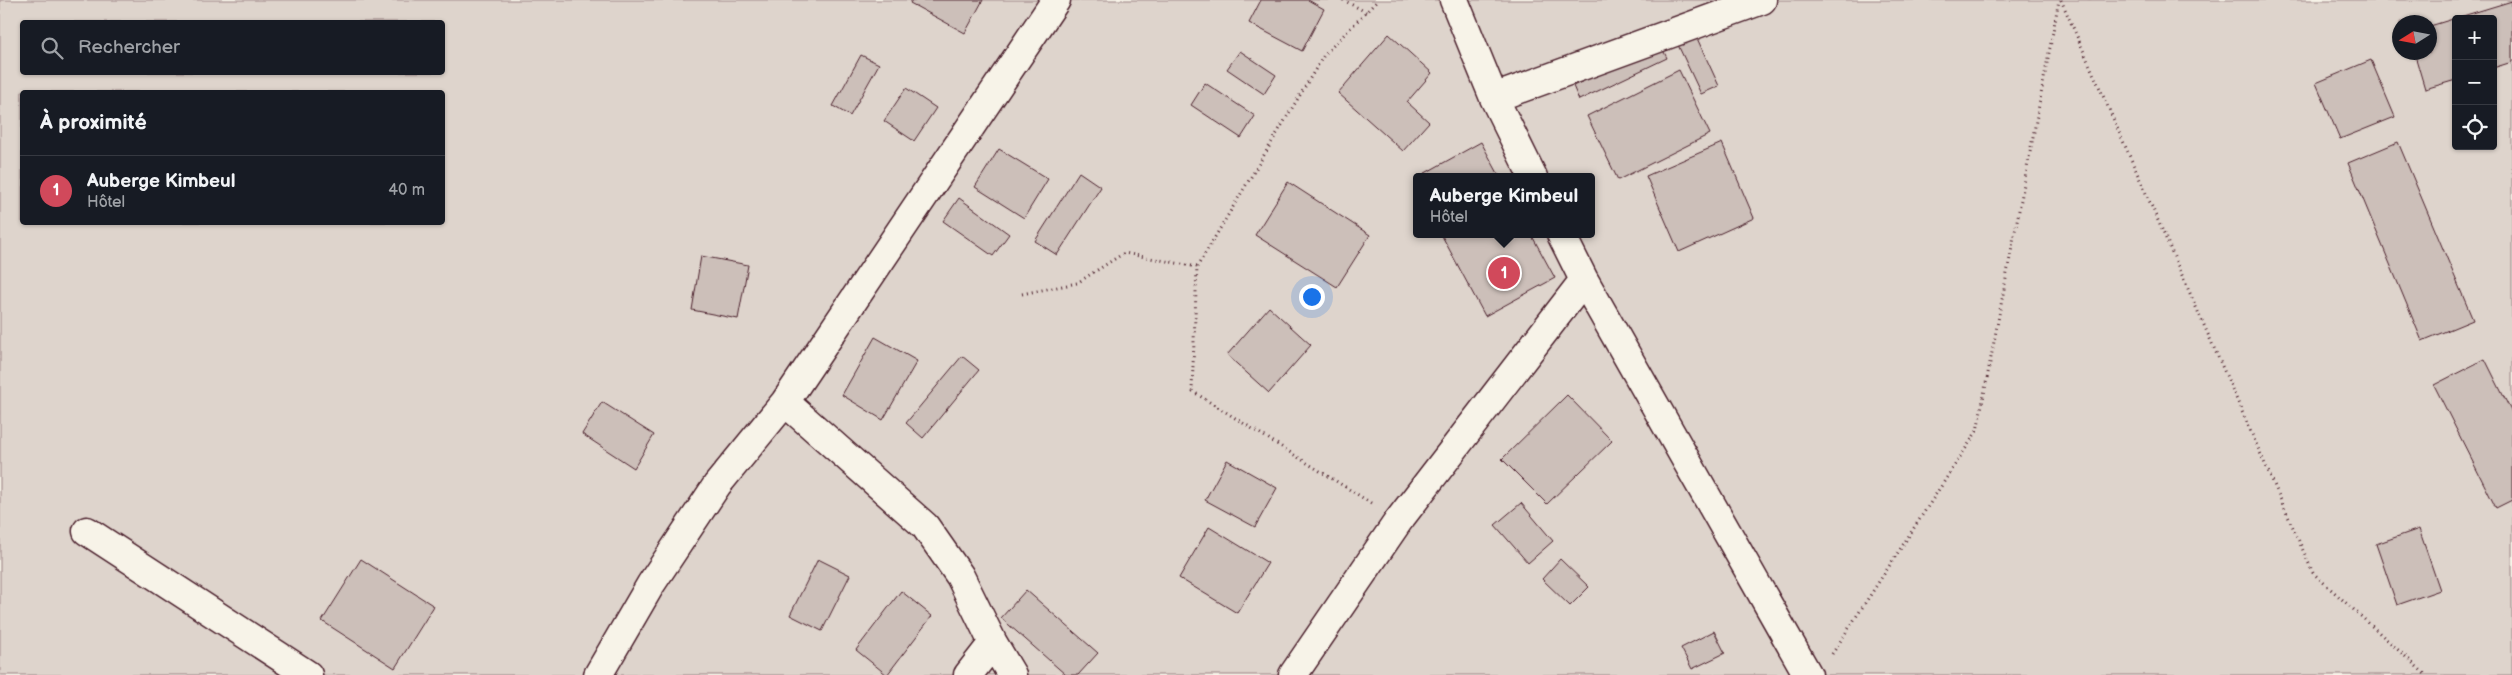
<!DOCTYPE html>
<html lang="fr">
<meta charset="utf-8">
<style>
body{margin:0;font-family:"Balsamiq Sans",sans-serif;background:#242831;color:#f1f3f6}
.controls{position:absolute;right:15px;top:15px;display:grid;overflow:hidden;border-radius:5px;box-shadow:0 1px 4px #0004}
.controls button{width:45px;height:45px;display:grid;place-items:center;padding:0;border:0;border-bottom:1px solid #363941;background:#171b24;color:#f1f3f6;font:25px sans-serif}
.compass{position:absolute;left:2392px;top:15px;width:45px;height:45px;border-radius:50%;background:#171b24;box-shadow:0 1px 4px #0004;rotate:259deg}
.you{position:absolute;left:1311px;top:296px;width:18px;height:18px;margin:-12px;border:4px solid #fff;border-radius:50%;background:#1a73e8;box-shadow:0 0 0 8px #1a73e833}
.badge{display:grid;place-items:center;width:32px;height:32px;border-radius:50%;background:#d1495b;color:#fff;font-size:16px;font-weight:700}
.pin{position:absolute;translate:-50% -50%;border:2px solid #fff;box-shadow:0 1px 5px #0006}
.popup{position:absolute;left:1413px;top:173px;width:182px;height:65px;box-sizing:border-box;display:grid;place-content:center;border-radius:5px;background:#171b24;filter:drop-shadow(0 1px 4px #0005);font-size:16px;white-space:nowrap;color:#9ea1a6}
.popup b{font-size:19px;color:#f1f3f6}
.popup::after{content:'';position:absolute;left:50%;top:100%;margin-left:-10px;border:10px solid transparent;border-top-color:#171b24}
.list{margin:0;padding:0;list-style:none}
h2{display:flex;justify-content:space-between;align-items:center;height:65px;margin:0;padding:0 20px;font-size:21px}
h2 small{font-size:16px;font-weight:400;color:#9ea1a6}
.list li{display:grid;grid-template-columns:32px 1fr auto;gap:15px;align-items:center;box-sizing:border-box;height:70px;padding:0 20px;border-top:1px solid #363941}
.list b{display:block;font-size:19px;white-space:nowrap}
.list p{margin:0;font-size:16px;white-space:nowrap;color:#9ea1a6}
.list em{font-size:16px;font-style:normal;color:#9ea1a6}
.icon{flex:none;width:28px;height:28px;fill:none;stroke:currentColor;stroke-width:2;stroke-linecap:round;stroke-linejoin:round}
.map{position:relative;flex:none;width:2512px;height:675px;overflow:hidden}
.search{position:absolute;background:#171b24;box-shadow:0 1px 4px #0004;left:20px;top:20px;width:425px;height:55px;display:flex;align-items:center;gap:12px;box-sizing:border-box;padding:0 18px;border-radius:5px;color:#9ea1a6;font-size:19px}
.panel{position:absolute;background:#171b24;box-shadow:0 1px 4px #0004;left:20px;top:90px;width:425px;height:135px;border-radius:5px}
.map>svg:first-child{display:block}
.green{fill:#ded4cc;stroke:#947a7c;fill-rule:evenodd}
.building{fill:#ccbfb9;stroke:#4a1f2b}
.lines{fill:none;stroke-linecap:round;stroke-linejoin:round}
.minor-casing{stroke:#4a1f2b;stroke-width:31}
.path{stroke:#4a1f2b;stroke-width:3;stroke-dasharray:1 4;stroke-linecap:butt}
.minor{stroke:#f7f3e8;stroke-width:28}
</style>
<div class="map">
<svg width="2512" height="675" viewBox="0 0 2512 675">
<rect width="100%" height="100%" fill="#f7f3e8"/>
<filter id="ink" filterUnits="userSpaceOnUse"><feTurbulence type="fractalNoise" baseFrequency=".02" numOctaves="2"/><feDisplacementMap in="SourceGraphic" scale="10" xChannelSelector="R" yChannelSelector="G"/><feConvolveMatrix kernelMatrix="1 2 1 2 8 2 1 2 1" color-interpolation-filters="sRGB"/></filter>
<g filter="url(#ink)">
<path class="green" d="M0,0H2512V675H0ZM2456,19H2493V146H2456ZM22,22H442V72H22ZM2400,22H2430V52H2400ZM22,92H442V222H22ZM1416,177H1592V234H1416Z"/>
<path class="building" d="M912,0H983L965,33L910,3Z
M1261,0H1308L1324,9L1302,51L1249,23Z
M2512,1V62L2493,68V19H2456V80L2425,89L2414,52H2430V26Z
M1389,34L1432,73L1407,102L1429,122L1403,151L1338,93Z
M1696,36L1719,86L1701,94L1678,45Z
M1660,44L1667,58L1579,100L1573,86Z
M1240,51L1276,75L1264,94L1227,69Z
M861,55L879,64L850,116L833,106Z
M2371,60L2395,117L2340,139L2316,83Z
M1679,70L1710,134L1618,180L1587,116Z
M1205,83L1255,116L1241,138L1191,105Z
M906,88L936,108L914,141L884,121Z
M1481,142L1500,177H1418Z
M2398,142L2473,320L2422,341L2348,163Z
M1722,143L1754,218L1679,252L1646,176Z
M999,149L1048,179L1024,218L975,187Z
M1079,172L1101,187L1057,255L1035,241Z
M1288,182L1370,235L1337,287L1255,235Z
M959,198L1009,234L993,256L943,221Z
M1441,234H1531L1555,278L1485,316Z
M701,256L748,265L738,319L692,310Z
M1269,307L1311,345L1269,393L1227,355Z
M875,337L917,361L883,420L842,395Z
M962,356L979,370L923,438L906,423Z
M2485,359L2512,413V500L2496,508L2434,385Z
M1567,395L1612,441L1547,504L1502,459Z
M602,402L654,435L634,468L582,434Z
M1227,460L1277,488L1255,527L1205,500Z
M1521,503L1553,541L1528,563L1495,525Z
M1209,527L1268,563L1237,613L1179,578Z
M2419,529L2440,590L2397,605L2376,544Z
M361,559L434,606L395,668L322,621Z
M818,559L850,575L822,631L790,615Z
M1560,559L1589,587L1570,606L1542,579Z
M1026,590L1098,653L1078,675H1066L1001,618Z
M901,591L932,616L887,675L856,650Z
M1714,631L1725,653L1692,669L1681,648Z"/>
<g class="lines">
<g class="minor-casing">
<path id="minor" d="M1454,0L1494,98L1533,177
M1494,98L1762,0
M1584,280L1808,675
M785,402L925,526L960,576L993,643L1012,675
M87,531L308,675
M598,675L651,584L717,485L785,402L1056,0
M968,675L993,643
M1293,675L1399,520L1584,280L1561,234"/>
</g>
<path class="path" d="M1343,0L1366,12
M2061,0L2313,573L2426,675
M1022,294L1077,283L1124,253L1197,267
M1371,503L1192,391L1197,267L1324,55L1378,0
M1832,654L1977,431L2059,0"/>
<use href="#minor" class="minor"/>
</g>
</g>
</svg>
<div class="controls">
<button>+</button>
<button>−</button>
<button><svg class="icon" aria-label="locate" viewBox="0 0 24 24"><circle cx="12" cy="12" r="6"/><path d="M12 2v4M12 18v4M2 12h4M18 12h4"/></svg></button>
</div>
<svg class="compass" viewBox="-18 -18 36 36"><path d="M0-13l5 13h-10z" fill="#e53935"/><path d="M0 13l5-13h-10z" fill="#9ea1a6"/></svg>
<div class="you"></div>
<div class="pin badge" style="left:1504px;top:273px">1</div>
<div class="popup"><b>Auberge Kimbeul</b>Hôtel</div>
<div class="search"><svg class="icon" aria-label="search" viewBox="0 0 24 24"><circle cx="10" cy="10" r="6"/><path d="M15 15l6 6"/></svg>Rechercher</div>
<section class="panel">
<h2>À proximité<small></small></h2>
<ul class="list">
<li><span class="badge">1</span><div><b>Auberge Kimbeul</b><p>Hôtel</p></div><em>40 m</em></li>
</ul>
</section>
</div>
